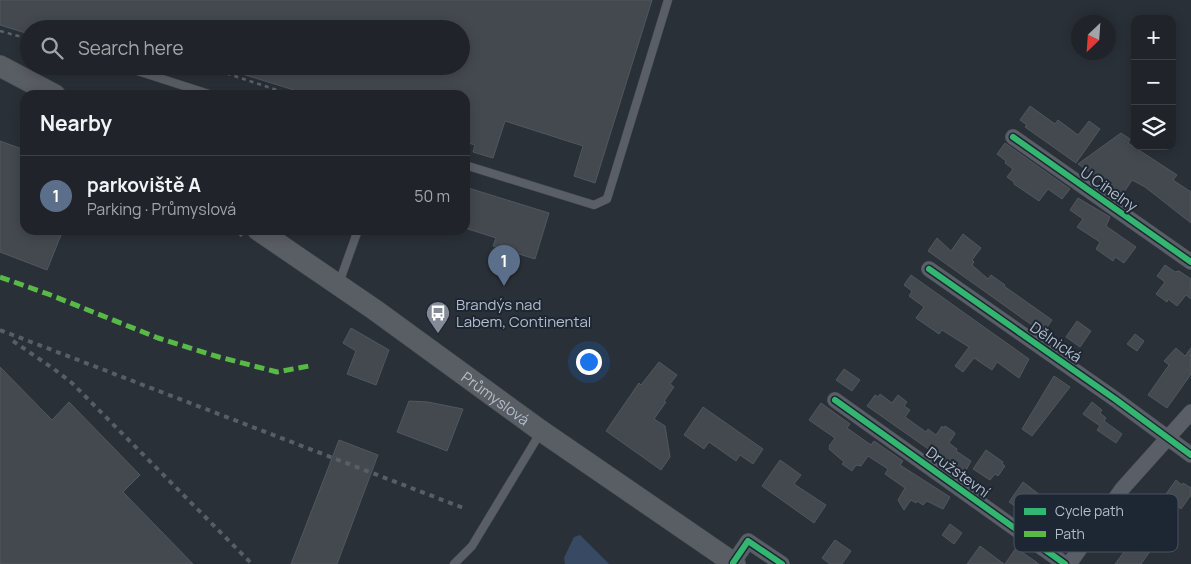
<!DOCTYPE html>
<meta charset="utf-8">
<style>
body{margin:0;font-family:Manrope,sans-serif;background:#282c32;color:#f1f3f6}
.controls{position:absolute;right:15px;top:15px;display:grid;overflow:hidden;border-radius:10px;box-shadow:0 2px 12px #0003}
.controls button{width:45px;height:45px;display:grid;place-items:center;padding:0;border:0;border-bottom:1px solid #3d4147;background:#20242a;color:#f1f3f6;font:25px sans-serif}
.compass{position:absolute;left:1071px;top:15px;width:45px;height:45px;border-radius:50%;background:#20242a;box-shadow:0 2px 12px #0003;rotate:205deg}
.you{position:absolute;left:588px;top:361px;width:18px;height:18px;margin:-12px;border:4px solid #fff;border-radius:50%;background:#1a73e8;box-shadow:0 0 0 8px #1a73e833}
.badge{display:grid;place-items:center;width:32px;height:32px;border-radius:50%;background:#848b96;color:#fff;font-size:16px;font-weight:700}
.pin{position:absolute;translate:-50% -41px;filter:drop-shadow(0 1px 2px #0008)}
.pin::after{content:'';position:absolute;top:26px;width:18px;height:15px;background:inherit;clip-path:polygon(0 0,100% 0,50% 100%)}
.list{margin:0;padding:0;list-style:none}
h2{display:flex;justify-content:space-between;align-items:center;height:65px;margin:0;padding:0 20px;font-size:21px}
h2 small{font-size:16px;font-weight:400;color:#a2a4a8}
.list li{display:grid;grid-template-columns:32px 1fr auto;gap:15px;align-items:center;box-sizing:border-box;height:80px;padding:0 20px;border-top:1px solid #3d4147}
.list b{display:block;font-size:19px;white-space:nowrap}
.list p{margin:0;font-size:16px;white-space:nowrap;color:#a2a4a8}
.list em{font-size:16px;font-style:normal;color:#a2a4a8}
.icon{flex:none;width:28px;height:28px;fill:none;stroke:currentColor;stroke-width:2;stroke-linecap:round;stroke-linejoin:round}
.map{position:relative;flex:none;width:1191px;height:564px;overflow:hidden}
.search{position:absolute;background:#20242a;box-shadow:0 2px 12px #0003;left:20px;top:20px;width:450px;height:55px;display:flex;align-items:center;gap:12px;box-sizing:border-box;padding:0 18px;border-radius:28px;color:#a2a4a8;font-size:19px}
.panel{position:absolute;background:#20242a;box-shadow:0 2px 12px #0003;left:20px;top:90px;width:450px;height:145px;border-radius:15px}
.map>svg:first-child{display:block}
.water{fill:#384963}
.building{fill:#444950;stroke:#52575f}
.lines{fill:none;stroke-linecap:round;stroke-linejoin:round}
.lane-casing{stroke:#484c53;stroke-width:9}
.street-casing{stroke:#484c53;stroke-width:16}
.secondary-casing{stroke:#484c53;stroke-width:22}
.path{stroke:#5d636a;stroke-width:2.5;stroke-dasharray:4 4;stroke-linecap:butt}
.lane{stroke:#5a5e66;stroke-width:8}
.street{stroke:#5a5e66;stroke-width:15}
.secondary{stroke:#595d64;stroke-width:21}
.rail{stroke:#595d64;stroke-width:4;stroke-dasharray:5 5;stroke-linecap:butt}
.quiet{stroke:#58b947;stroke-width:5;stroke-dasharray:10 5;stroke-linecap:butt}
.cycleway-casing{stroke:#1d2633;stroke-width:9}
.cycleway{stroke:#33b770;stroke-width:6}
.labels{text-anchor:middle;dominant-baseline:central;stroke-width:4;stroke-linejoin:round;paint-order:stroke}
.street-label{font-size:15px;fill:#b4bcc9;stroke:#1d2633}
.poi-label{font-size:15px;fill:#b4bcc9;stroke:#1d2633;text-anchor:start}
.key{fill:#1d2633;stroke:#4a5360;stroke-width:1}
.key-label{font-size:14px;fill:#b4bcc9}
</style>
<div class="map">
<svg width="1191" height="564" viewBox="0 0 1191 564">
<rect width="100%" height="100%" fill="#2a3038"/>
<path class="water" d="M580,535L609,564H565L564,558L574,537Z"/>
<path class="building" d="M0,0H652L595,183L574,176L583,146L505,121L493,158L473,152L475,145L465,142V95H310L226,69L227,66H461V29H98L73,21L71,29H29V34L0,25Z
M1030,106L1055,124L1058,120L1078,135L1089,121L1100,129L1076,163L1025,127L1027,125L1020,120Z
M1121,133L1130,139L1128,143L1177,175L1173,180L1191,192V223L1145,187L1132,180L1122,195L1078,164Z
M0,141L25,150V230H63L47,270L0,252Z
M1005,143L1070,189L1062,199L1048,189L1039,201L1014,184V182L1007,177L1013,169L1005,163L1006,161L997,154Z
M465,187L549,213L535,259L493,246L496,238L465,228Z
M1078,198L1110,217L1106,226L1136,247L1124,263L1115,257L1113,261L1096,249L1100,242L1077,227L1083,219L1070,210Z
M963,234L981,248L972,260L974,262L972,265L988,279L991,275L1005,285L1004,286L1052,320L1043,333L928,251L937,238L951,251Z
M1165,265L1175,272L1179,271L1191,279V299L1186,295L1177,306L1168,299L1167,302L1156,294L1165,282L1157,276Z
M911,275L1029,359L1019,378L997,362L992,370L974,358L963,372L955,366L969,347L942,330L939,334L916,318L924,307L909,296L912,291L904,285Z
M1077,321L1091,331L1080,347L1066,337Z
M351,328L389,350L376,385L347,374L356,351L343,343Z
M1135,334L1144,341L1137,351L1127,344Z
M1176,348L1185,356L1191,348V374L1167,408L1148,395L1169,365L1164,361Z
M659,362L677,375L670,384L674,387L664,401L666,402L654,419L665,426L670,457L661,470L606,431L639,383L641,385Z
M0,367L52,420L69,402L140,475L123,492L193,564H0Z
M844,369L860,380L852,391L836,380Z
M1054,376L1070,387L1032,436L1022,429Z
M880,394L892,403L898,395L907,402L904,406L910,410L905,417L926,432L928,429L936,435L942,426L944,428L945,426L954,432L955,434L949,443L957,449L956,451L971,461L964,474L867,406L875,395L878,397Z
M409,401L428,402L463,409L447,451L397,432Z
M1092,402L1102,410L1100,413L1106,418L1104,421L1122,434L1116,443L1097,430L1100,426L1083,414Z
M821,403L850,424L847,428L871,445L874,441L903,461L900,465L950,497L943,509L927,501L923,505L917,501L916,503L911,500L904,510L898,500L905,488L885,474L888,469L868,456L861,466L856,465L852,471L842,464L844,462L829,449L830,447L829,446L835,438L809,420Z
M703,407L763,449L753,464L740,455L736,461L709,442L704,449L684,435Z
M339,440L378,455L337,564H291Z
M986,450L1003,462L1002,464L1005,466L998,476L995,474L990,480L973,469Z
M780,460L801,475L794,484L826,505L814,523L762,486Z
M1176,480L1182,485L1183,483L1191,488V495L1181,509L1177,506L1164,523L1168,526L1141,564H1115L1133,540L1136,541L1148,524L1146,522Z
M1023,482L1040,495L1026,514L1009,502Z
M950,524L962,533L954,544L942,535Z
M835,540L851,551L842,564H830L822,558Z
M980,546L1004,564H967Z
M1016,548L1039,564H1005Z"/>
<g class="lines">
<g class="lane-casing">
<path id="lane" d="M122,66L212,95
M465,165L594,205L607,199L668,0
M339,283L358,230
M454,564L472,546L536,440L537,430"/>
</g>
<g class="street-casing">
<path id="street" d="M1013,137L1191,262
M929,269L1115,399L1191,455
M835,400L1065,564
M733,563L748,541L782,564
M1069,564L1122,489L1191,412"/>
</g>
<g class="secondary-casing">
<g id="secondary">
<path d="M0,66L55,95"/>
<path id="s1" d="M258,230L375,310L537,428L735,564"/>
</g>
</g>
<path class="path" d="M0,31L29,39
M204,66L292,95
M233,230L242,236"/>
<use href="#lane" class="lane"/>
<use href="#street" class="street"/>
<use href="#secondary" class="secondary"/>
<path class="rail" d="M0,330L466,509
M13,341L54,369L72,383L252,564"/>
<path class="quiet" d="M0,277L48,294L158,338L219,357L277,372L309,366"/>
<g class="cycleway-casing">
<path id="cycleway" d="M1013,137L1191,262
M929,269L1115,399L1191,455
M835,400L1065,564
M733,563L748,541L782,564"/>
</g>
<use href="#cycleway" class="cycleway"/>
</g>
<defs>
<g id="bus-pin" transform="scale(1.25)"><path d="M0 17L-7.5 6A9.5 9.5 0 1 1 7.5 6Z" fill="#848b96" stroke="#1d2633"/><path d="M-5-6H5V4H4V6H2V4H-2V6H-4V4H-5ZM-3.5-4V0h7V-4ZM-3.5 1.2v1.5H-2V1.2ZM2 1.2v1.5H3.5V1.2Z" fill="#fff"/></g>
</defs>
<g fill-rule="evenodd">
<use href="#bus-pin" x="438" y="313"/>
</g>
<g class="labels">
<g class="street-label">
<text transform="translate(1109 189) rotate(35)">U Cihelny</text>
<text transform="translate(1056 342) rotate(35)">Dělnická</text>
<text stroke="none"><textPath href="#s1" startOffset="291">Průmyslová</textPath></text>
<text transform="translate(958 472) rotate(36)">Družstevní</text>
</g>
<g class="poi-label">
<text x="456" y="304">Brandýs nad<tspan x="456" dy="17">Labem, Continental</tspan></text>
</g>
</g>
<rect x="1014" y="494" width="164" height="58" rx="8" class="key"/>
<rect x="1024" y="508" width="22" height="7" fill="#33b770"/>
<rect x="1024" y="531" width="22" height="6" fill="#58b947"/>
<g class="key-label">
<text x="1055" y="516">Cycle path</text>
<text x="1055" y="539">Path</text>
</g>
</svg>
<div class="controls">
<button>+</button>
<button>−</button>
<button><svg class="icon" aria-label="layers" viewBox="0 0 24 24"><path d="M12 4l9 5-9 5-9-5zM3 14l9 5 9-5"/></svg></button>
</div>
<svg class="compass" viewBox="-18 -18 36 36"><path d="M0-13l5 13h-10z" fill="#e53935"/><path d="M0 13l5-13h-10z" fill="#a2a4a8"/></svg>
<div class="you"></div>
<div class="pin badge" style="left:504px;top:286px;background:#5c6f8a">1</div>
<div class="search"><svg class="icon" aria-label="search" viewBox="0 0 24 24"><circle cx="10" cy="10" r="6"/><path d="M15 15l6 6"/></svg>Search here</div>
<section class="panel">
<h2>Nearby<small></small></h2>
<ul class="list">
<li><span class="badge" style="background:#5c6f8a">1</span><div><b>parkoviště A</b><p>Parking · Průmyslová</p></div><em>50 m</em></li>
</ul>
</section>
</div>
